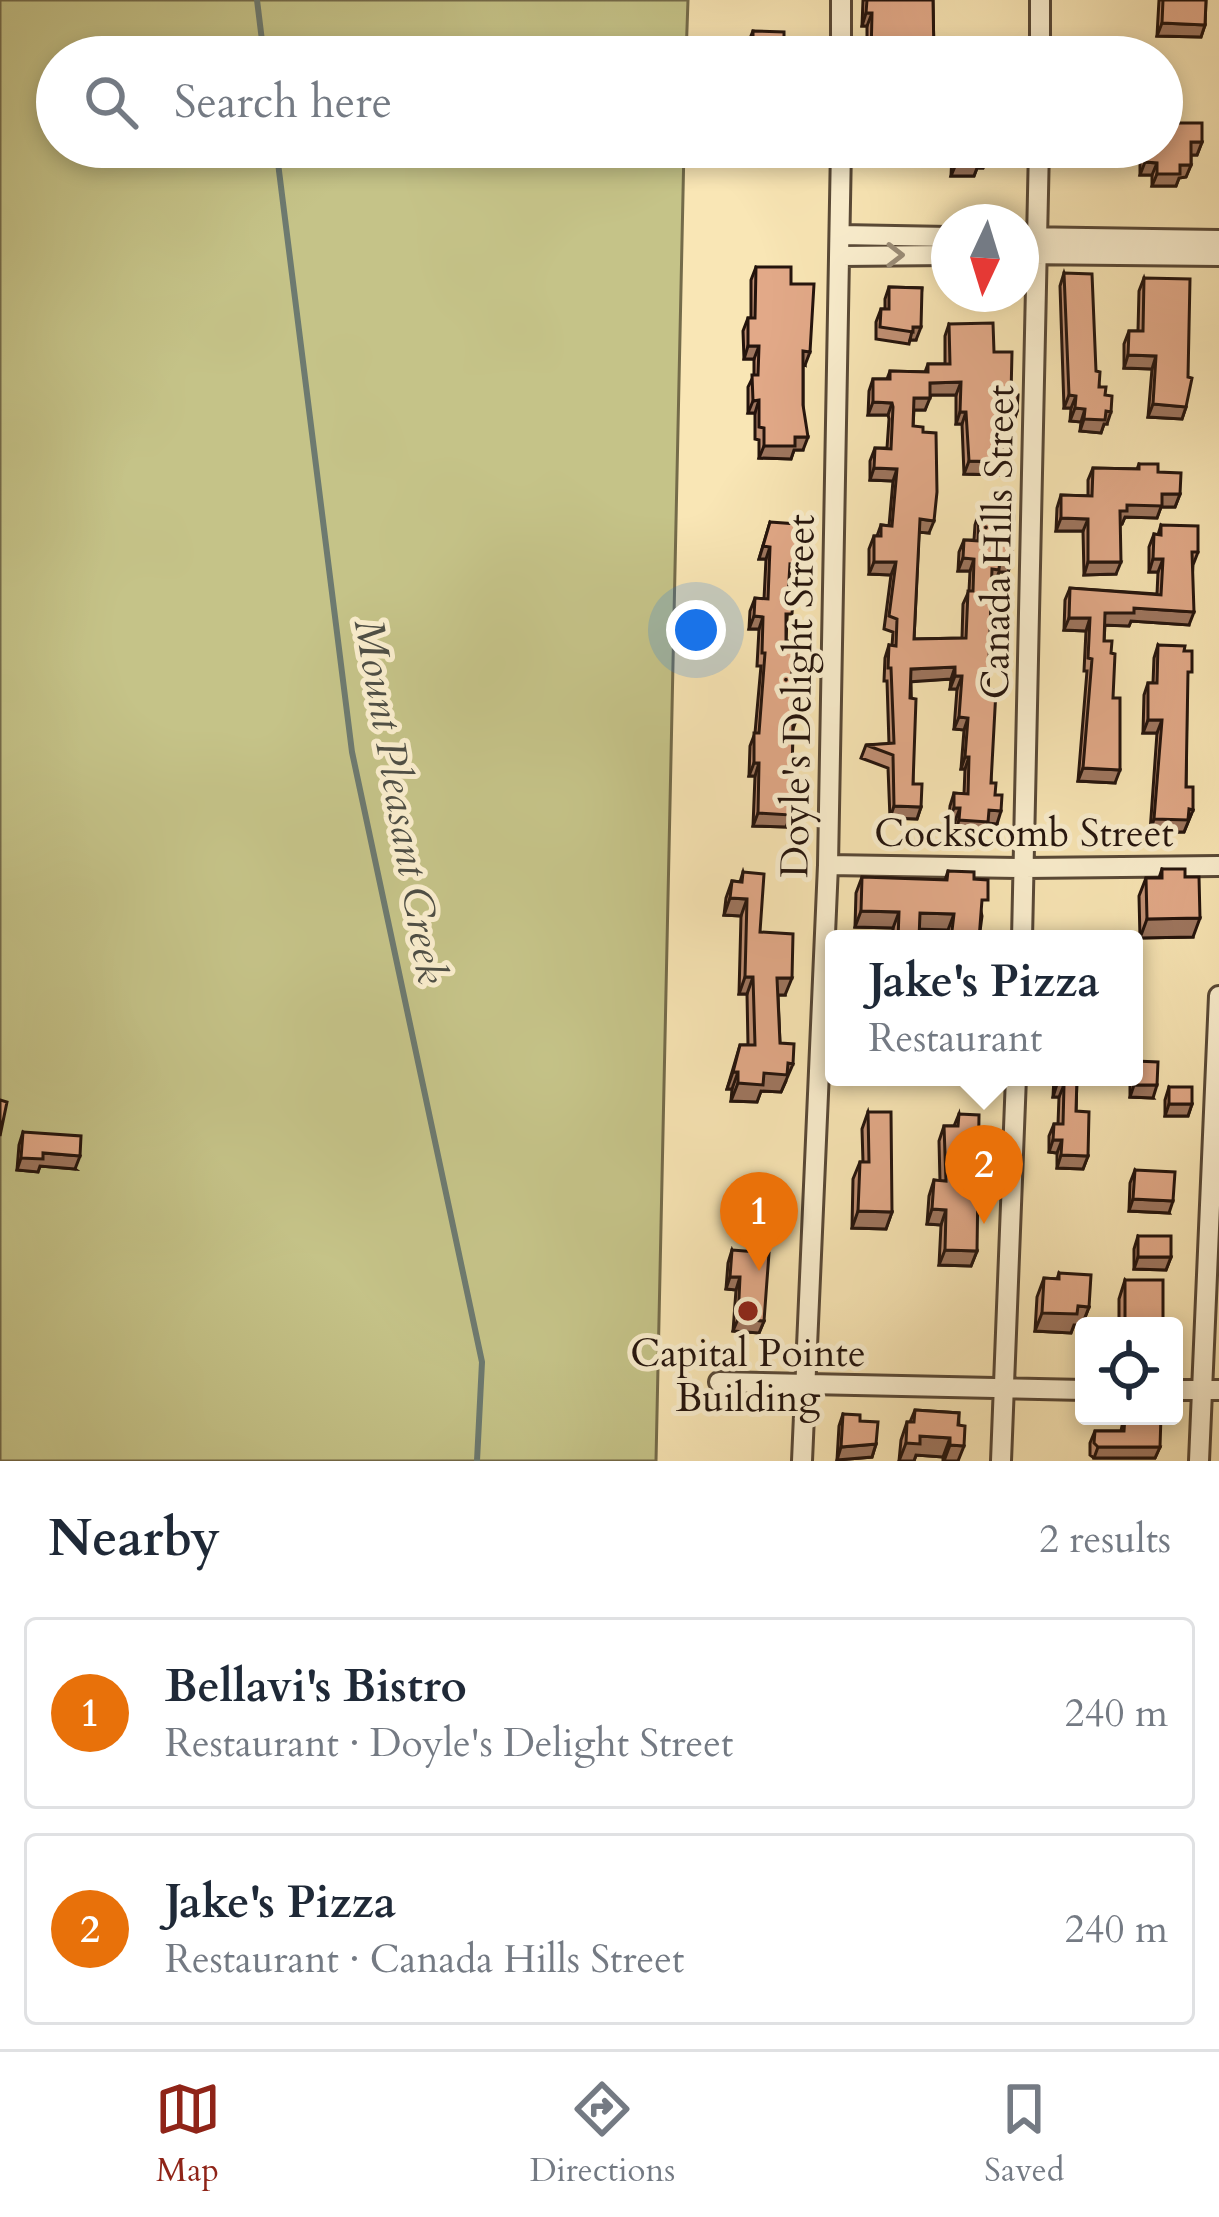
<!DOCTYPE html>
<meta charset="utf-8">
<style>
body{margin:0;font-family:Cardo,serif;background:#f2f2f3;color:#1f2937}
.controls{position:absolute;right:36px;bottom:36px;display:grid;overflow:hidden;border-radius:12px;box-shadow:0 6px 18px #0003}
.controls button{width:108px;height:108px;display:grid;place-items:center;padding:0;border:0;border-bottom:3px solid #e0e1e3;background:#fff;color:#1f2937;font:60px sans-serif}
.compass{position:absolute;left:931px;top:204px;width:108px;height:108px;border-radius:50%;background:#fff;box-shadow:0 6px 18px #0003;rotate:184deg}
.you{position:absolute;left:696px;top:630px;width:42px;height:42px;margin:-30px;border:9px solid #fff;border-radius:50%;background:#1a73e8;box-shadow:0 0 0 18px #1a73e833}
.badge{display:grid;place-items:center;width:78px;height:78px;border-radius:50%;background:#8f2418;color:#fff;font-size:39px;font-weight:700}
.pin{position:absolute;translate:-50% -99px;filter:drop-shadow(0 3px 6px #0008)}
.pin::after{content:'';position:absolute;top:63px;width:42px;height:36px;background:inherit;clip-path:polygon(0 0,100% 0,50% 100%)}
.popup{position:absolute;left:825px;top:930px;width:318px;height:156px;box-sizing:border-box;display:grid;place-content:center;border-radius:12px;background:#fff;filter:drop-shadow(0 3px 9px #0005);font-size:39px;white-space:nowrap;color:#747a83}
.popup b{font-size:45px;color:#1f2937}
.popup::after{content:'';position:absolute;left:50%;top:100%;margin-left:-24px;border:24px solid transparent;border-top-color:#fff}
.list{margin:0;padding:0;list-style:none}
h2{display:flex;justify-content:space-between;align-items:center;height:156px;margin:0;padding:0 48px;font-size:51px}
h2 small{font-size:39px;font-weight:400;color:#747a83}
.list li{display:grid;grid-template-columns:78px 1fr auto;gap:36px;align-items:center;box-sizing:border-box;height:192px;margin:0 24px 24px;padding:0 24px;border:3px solid #e0e1e3;border-radius:12px}
.list b{display:block;font-size:45px;white-space:nowrap}
.list p{margin:0;font-size:39px;white-space:nowrap;color:#747a83}
.list em{font-size:39px;font-style:normal;color:#747a83}
.icon{flex:none;width:66px;height:66px;fill:none;stroke:currentColor;stroke-width:2;stroke-linecap:round;stroke-linejoin:round}
.map{position:relative;flex:none;width:1219px;height:1461px;overflow:hidden}
.search{position:absolute;background:#fff;box-shadow:0 6px 18px #0003;left:36px;right:36px;top:36px;height:132px;display:flex;align-items:center;gap:30px;box-sizing:border-box;padding:0 42px;border-radius:66px;color:#747a83;font-size:45px}
.sheet{height:588px;background:#fff}
nav{display:flex;justify-content:space-around;align-items:center;box-sizing:border-box;height:168px;border-top:3px solid #e0e1e3;background:#fff;font-size:33px;color:#747a83}
nav a{display:grid;justify-items:center;gap:6px}
nav .on{color:#8f2418}
.map>svg:first-child{display:block}
.green{fill:#c5c388;stroke:#746b4a;stroke-width:3}
.lines{fill:none;stroke-linecap:round;stroke-linejoin:round}
.stream{stroke:#6d7a70;stroke-width:6}
.street-casing{stroke:#584836;stroke-width:24}
.street{stroke:#fbefcf;stroke-width:18}
.wall{fill:#c29175;stroke:#23130c;stroke-width:3}
.shaded-wall{fill:#9e765f;stroke:#23130c;stroke-width:3}
.building{fill:#e2a988;stroke:#23130c;stroke-width:3}
.oneway{stroke:#9a8c77}
.poi-dot{fill:#8f2418;stroke:#fbefcf;stroke-width:4.5}
.labels{text-anchor:middle;dominant-baseline:central;stroke-width:10;stroke-linejoin:round;paint-order:stroke}
.street-label{font-size:39px;fill:#23130c;stroke:#fbefcf}
.poi-label{font-size:39px;fill:#23130c;stroke:#fbefcf}
.water-label{font-size:42px;font-style:italic;fill:#4e4f46;stroke:#fbefcf}
</style>
<div class="map">
<svg width="1219" height="1461" viewBox="0 0 1219 1461">
<rect width="100%" height="100%" fill="#f9e6b5"/>
<filter id="stains"><feTurbulence type="fractalNoise" baseFrequency=".00167" numOctaves="4"/><feColorMatrix values="0 0 0 0 .2 0 0 0 0 .09 0 0 0 0 .02 0 0 0 .5 -.17"/></filter>
<radialGradient id="worn" r=".72"><stop offset=".6" stop-color="#630" stop-opacity="0"/><stop offset="1" stop-color="#630" stop-opacity=".3"/></radialGradient>
<path class="green" d="M0,0H688L686,57H57V147H684L656,1461H0Z"/>
<g class="lines">
<path class="stream" d="M257,0L264,57
M276,147L352,752L482,1362L477,1461"/>
<g class="street-casing">
<path id="street" d="M841,57V0
M1040,57V0
M841,235L949,237
M1021,237L1219,240
M1021,254L1219,256
M841,256L949,255
M828,865L1025,868L1219,866
M1022,939L1039,147
M719,1382L1084,1390
M1174,1390H1219
M802,1461L828,865L841,147
M1001,1461L1016,1077
M1199,1461L1219,996"/>
</g>
<use href="#street" class="street"/>
</g>
<path class="wall" d="M863,0H933L934,57H867V26H862Z
M1159,0H1206L1205,25L1201,37L1157,36Z
M753,31L784,38L796,57H748V43Z
M1175,123L1202,142L1197,155H1191V165L1186,177L1179,178L1176,186H1152V175H1140V147H1162Z
M945,147H993L988,160H986L983,168H977L974,176H951L952,155L945,153Z
M756,267L791,284L805,365L803,364V450H794L791,459L759,458V440L755,439V413H748V387L754,375V359H744L743,331L748,318H751V280Z
M1064,273L1096,371L1107,424H1104L1101,433L1080,431L1081,422L1070,421L1071,408H1064L1060,286Z
M1144,278L1186,407L1182,419L1148,417L1152,369L1124,368V344L1129,331H1138L1139,291Z
M889,287L922,288L916,340H910L909,344L876,339V322L881,309H885V299Z
M949,324L994,352L1017,411L1013,424H1003L999,475L964,474L962,424H956V395H930L925,410H914L913,426L929,533L919,532L914,639L962,638L963,604L969,591L970,571H958L959,552L964,540H974L975,525L979,512L1012,560L1008,572H999L995,582H991L988,690L991,783L997,824L988,823L984,834L955,833V821L949,820L950,806L954,793L964,794L965,769H961L964,730L954,729L957,689H950L951,679L911,681L913,784L921,807L917,819L890,818L888,768L861,758L866,745L889,744L887,681H884L885,658L889,645L892,646L893,632L884,629L891,575L869,574V549L874,536H877L881,525L889,526L893,481L870,480V461L875,448H887L889,419L888,415H868L869,391L873,379H887L890,371L925,372L928,364H945V336Z
M1139,464L1158,472L1180,494L1175,507H1161L1157,518L1125,517L1122,524H1120L1116,574L1084,575L1083,531H1056L1057,508L1061,495L1088,496V480L1093,468L1137,469Z
M770,522L796,538L797,565L793,577H789L786,641L792,669L791,687L797,718L793,729L791,818L786,827L753,826L755,776H749L750,746L755,733L761,666H757L759,629H749L750,611L755,598L764,599L766,559H759Z
M1161,525L1198,552L1193,565L1189,625L1131,621L1129,626L1105,625L1104,641L1111,653L1115,783L1078,781L1087,671H1084L1086,631L1064,630L1065,600L1070,588L1157,594L1158,572H1149V547L1154,534L1158,535Z
M1158,645L1187,683L1186,787L1193,810L1184,832H1150L1157,733H1143L1144,695L1148,683H1153L1154,658Z
M1162,869L1185,877L1193,937L1140,938L1139,896L1146,878H1159Z
M948,871L974,879L982,916L979,939H947L948,930L919,929V939H893V928L855,927L856,893L862,877L945,880Z
M743,872L760,932L785,995H778L780,1043L786,1081L781,1092L761,1091L757,1102L731,1101L732,1089H727L740,1045H748L747,994H739L741,916L724,915L726,898L732,881L740,882Z
M1054,1077H1077L1076,1111L1088,1156L1083,1169L1057,1168V1153L1049,1152V1136L1054,1124H1058L1059,1097H1053Z
M1130,1077H1134L1153,1098L1130,1097Z
M1169,1087L1192,1104L1188,1116H1165V1100Z
M868,1112L892,1212L886,1229L852,1228L853,1179L860,1162H863L862,1129Z
M959,1114L977,1251L971,1266L939,1265L941,1225L927,1224L929,1196L934,1180L940,1181L939,1141L944,1126H954Z
M23,1132L75,1169L40,1166L38,1172L17,1170L19,1145Z
M1135,1170L1169,1213L1129,1211L1130,1183Z
M1138,1236L1171,1257L1166,1270L1134,1269V1249Z
M732,1250L764,1321L759,1333L733,1331L736,1290L726,1289L728,1263Z
M1059,1273L1089,1307L1082,1325H1074L1071,1333L1035,1331L1037,1297L1044,1278L1057,1279Z
M1125,1280L1161,1326H1119V1299Z
M915,1410L959,1413L958,1461H943V1457L916,1455L914,1461H899L901,1440L907,1422H910Z
M843,1414L860,1421L876,1444L872,1457L837,1460L839,1426Z
M1124,1416L1160,1447L1155,1458H1094L1090,1455V1443L1095,1431H1121Z"/>
<path class="shaded-wall" d="M866,13H872L867,26H862Z
M1162,23L1205,25L1201,37L1157,36Z
M1191,142H1202L1197,155H1186Z
M988,147H993L988,160H986L983,168H977L974,176H951L956,164L979,155Z
M1145,162L1157,163L1152,175H1140Z
M1180,165H1191L1186,177L1179,178L1176,186H1152L1157,174Z
M913,327H921L916,340H910Z
M748,346H759L754,359H744Z
M803,351L810,352L805,365L798,364Z
M1128,355L1156,356L1152,369L1124,368Z
M961,382L956,395H925L930,383Z
M1069,395L1076,396L1071,408H1064Z
M914,398H930L925,410H910Z
M759,400L755,413H748L753,401Z
M873,402L892,403L888,415H868Z
M1153,404L1186,407L1182,419L1148,417Z
M1075,408L1085,409L1081,422L1070,421Z
M1004,411H1017L1013,424H999Z
M1106,411L1111,412L1107,424H1104L1101,433L1080,431L1084,419Z
M960,412H966L962,424H956Z
M795,437H808L803,450H794L791,459L759,458L764,446Z
M969,461L1003,462L999,475L964,474Z
M874,468L897,469L893,481L870,480Z
M1162,494H1180L1175,507H1161L1157,518L1125,517L1122,524H1116L1120,511L1127,505Z
M1061,518L1088,519L1083,531H1056Z
M920,519L934,521L929,533L915,532Z
M763,546L770,547L766,559H759Z
M963,558L974,559L970,571H958Z
M1000,559L1012,560L1008,572H999L995,582H987L992,569Z
M1153,559H1163L1158,572H1149Z
M874,562H896L891,575L869,574Z
M1088,562H1121L1116,574L1084,575Z
M790,564L797,565L793,577H785Z
M1134,608L1194,612L1189,625L1131,621L1129,626L1101,625L1105,613Z
M754,616L763,617L759,629H749Z
M1069,618H1090L1086,631L1064,630Z
M955,667L951,679L907,682L911,669Z
M955,676H962L957,689H950Z
M959,717L968,718L964,730L954,729Z
M1148,720H1162L1157,733H1143Z
M965,757H969L965,769H961Z
M754,763H759L755,776H749Z
M1083,768L1120,770L1115,783L1078,781Z
M790,805H795L786,827L753,826L758,813Z
M894,806L921,807L917,819L890,818Z
M954,808H960L955,821L949,820Z
M1189,809L1193,810L1184,832H1150L1154,819Z
M989,810L1001,811L997,824L988,823L984,834L955,833L959,820Z
M730,898L747,899L741,916L724,915Z
M861,911L899,912L893,928L855,927Z
M920,913L954,914L948,930L914,929Z
M1200,918L1193,937L1140,938L1147,919Z
M745,977H753L747,994H739Z
M777,978H792L785,995H771Z
M788,1063L793,1064L781,1092L761,1091L757,1102L731,1101L738,1083Z
M733,1072H738L732,1089H727Z
M1057,1084L1064,1085L1059,1097H1053Z
M1134,1085H1157L1153,1098L1130,1097Z
M1169,1104H1192L1188,1116H1165Z
M1053,1140H1062L1057,1153L1049,1152Z
M43,1153L80,1156L75,1169L40,1166L38,1172L17,1170L21,1158Z
M1061,1155L1088,1156L1083,1169L1057,1168Z
M1133,1199L1173,1201L1169,1213L1129,1211Z
M932,1209L946,1210L941,1225L927,1224Z
M858,1211L892,1212L886,1229L852,1228Z
M945,1250L977,1251L971,1266L939,1265Z
M1138,1257H1171L1166,1270L1134,1269Z
M730,1277H740L736,1290L726,1289Z
M1078,1306L1089,1307L1082,1325H1074L1071,1333L1035,1331L1042,1313Z
M738,1319L764,1321L759,1333L733,1331Z
M1163,1320L1161,1326H1123L1125,1321Z
M920,1436L950,1438L943,1457L916,1455L914,1461H899L906,1443Z
M876,1444L872,1457L837,1460L841,1447Z
M950,1445L964,1446L958,1461H944Z
M1098,1447H1160L1155,1458H1094Z"/>
<path class="building" d="M867,0H933L934,57H871L872,13H866Z
M1163,0H1206L1205,25L1162,23Z
M753,31L784,32V38H792V53H796V57H757V49H753Z
M1162,106H1175V123H1202V142H1191V165H1180V174H1157V163L1145,162V147H1162Z
M956,147H993H988V155H979V164H956Z
M756,267H791V284H814L810,352L803,351V405L808,437H795V446H764V428L759,427V400L753,401L752,375H758L759,346H748V318H755Z
M1064,273L1092,274L1096,371L1100,372L1099,387H1106L1105,395L1112,396L1111,412L1106,411L1105,420L1084,419L1085,409L1075,408L1076,396L1069,395Z
M1144,278L1190,279L1188,377L1192,378L1186,407L1153,404L1156,356L1128,355L1129,331H1143Z
M889,287L922,288L921,327H913V332L880,327L881,309H889Z
M993,323L994,352H1012L1011,395H1018L1017,411H1004L1003,462L969,461L966,412H960L961,382L930,383V398H914L913,426L923,427V432L936,433L937,492L934,521L920,519L914,639L966,638L968,591H973L974,559L963,558L964,540L978,541L979,512L1014,514L1012,560L1000,559L999,570L992,569L988,690H996L991,783H996L995,795H1002L1001,811L989,810L988,822L959,820L960,808H954V793L968,794L969,757H965L968,718L959,717L962,676H955V667L911,669L910,698L916,699L913,784H922L921,807L894,806L893,755L866,745L894,743L891,668H888L889,645L896,646L897,619L889,616L896,562H874V536H881V525L892,526L897,469L874,468L875,448L891,449L893,407L892,403L873,402V379H890V371L928,372V364H950L949,324Z
M1139,464H1158V472L1181,473L1180,494H1162V506L1127,505V511H1120L1121,562H1088V519L1061,518V495L1092,496L1093,468L1139,469Z
M770,522L797,524L796,538H803L797,565L790,564L788,596L793,597L792,614H786V641H798L797,656H793L791,687H798L797,718H793L792,788L796,789L795,805H790V815L758,813L759,763H754V733H759L765,653H762L763,617L754,616L755,598L768,599L770,547L763,546Z
M1161,525L1198,526V552H1192L1194,612L1134,608V613H1105L1104,641H1112L1111,653L1115,654L1113,698H1120V770L1083,768L1092,659L1088,658L1090,618H1069L1070,588L1161,595L1163,559H1153L1154,534L1161,535Z
M1158,645L1185,646L1184,651H1192V672H1188L1186,787H1193V810L1189,809L1188,820L1154,819L1162,720H1148V683H1157Z
M1162,869H1185V877H1199L1200,918L1147,919L1146,878H1162Z
M948,871L974,872V879L988,880V900H982L979,939H951L954,914L920,913L919,939H898L899,912L861,911L862,877L947,880Z
M743,872L764,874L760,932L793,934L792,978H777L780,1043L794,1044L793,1064L788,1063L787,1075L764,1073L763,1085L738,1083V1072H733L740,1045H755L753,977H745L747,899L730,898L732,881L742,882Z
M1135,1061L1158,1062L1157,1085H1134Z
M1058,1077H1077L1076,1111L1089,1112L1088,1156L1061,1155L1062,1140H1053L1054,1124H1063L1064,1085L1057,1084Z
M1169,1087H1192V1104H1169Z
M0,1100L7,1102L0,1136Z
M868,1112H891L892,1212L858,1211L860,1162H869Z
M959,1114L979,1115L977,1251L945,1250L946,1210L932,1209L934,1180L946,1181L944,1126H958Z
M23,1132L81,1136L80,1156L43,1153V1159L21,1158Z
M1135,1170L1175,1172L1173,1201L1133,1199Z
M1138,1236H1171V1257H1138Z
M732,1250L769,1253L764,1321L738,1319L740,1277H730Z
M1059,1273L1091,1275L1089,1307L1078,1306L1077,1314L1042,1313L1044,1278L1059,1279Z
M1125,1280H1163V1320L1125,1321Z
M915,1410L959,1413L958,1425L965,1426L964,1446L950,1445V1438L920,1436V1444L906,1443L907,1422H914Z
M843,1414L860,1415V1421L878,1422L876,1444L841,1447Z
M1125,1416H1161L1160,1447H1098L1094,1443L1095,1431H1124Z"/>
<defs><path id="oneway-chevron" d="M-2-3.5L2.5 0L-2 3.5" fill="none" stroke-width="1.6" stroke-linecap="round" stroke-linejoin="round" transform="scale(3)"/></defs>
<use class="oneway" href="#oneway-chevron" transform="translate(895 255)"/>
<circle class="poi-dot" cx="748" cy="1311" r="12"/>
<g class="labels">
<g class="street-label">
<text transform="translate(998 542) rotate(-89)">Canada Hills Street</text>
<text transform="translate(798 696) rotate(-89)">Doyle's Delight Street</text>
<text x="1024" y="833">Cockscomb Street</text>
</g>
<g class="poi-label">
<text x="748" y="1353">Capital Pointe<tspan x="748" dy="45">Building</tspan></text>
</g>
<g class="water-label">
<text transform="translate(400 801) rotate(80)">Mount Pleasant Creek</text>
</g>
</g>
<rect width="100%" height="100%" filter="url(#stains)"/>
<rect width="100%" height="100%" fill="url(#worn)"/>
</svg>
<div class="controls">
<button><svg class="icon" aria-label="locate" viewBox="0 0 24 24"><circle cx="12" cy="12" r="6"/><path d="M12 2v4M12 18v4M2 12h4M18 12h4"/></svg></button>
</div>
<svg class="compass" viewBox="-18 -18 36 36"><path d="M0-13l5 13h-10z" fill="#e53935"/><path d="M0 13l5-13h-10z" fill="#747a83"/></svg>
<div class="you"></div>
<div class="pin badge" style="left:759px;top:1271px;background:#e8710a">1</div>
<div class="pin badge" style="left:984px;top:1224px;background:#e8710a">2</div>
<div class="popup"><b>Jake's Pizza</b>Restaurant</div>
<div class="search"><svg class="icon" aria-label="search" viewBox="0 0 24 24"><circle cx="10" cy="10" r="6"/><path d="M15 15l6 6"/></svg>Search here</div>
</div>
<section class="sheet">
<h2>Nearby<small>2 results</small></h2>
<ul class="list">
<li><span class="badge" style="background:#e8710a">1</span><div><b>Bellavi's Bistro</b><p>Restaurant · Doyle's Delight Street</p></div><em>240 m</em></li>
<li><span class="badge" style="background:#e8710a">2</span><div><b>Jake's Pizza</b><p>Restaurant · Canada Hills Street</p></div><em>240 m</em></li>
</ul>
</section>
<nav>
<a class="on"><svg class="icon" aria-label="map" viewBox="0 0 24 24"><path d="M3 6l6-2 6 2 6-2v14l-6 2-6-2-6 2zM9 4v14M15 6v14"/></svg>Map</a>
<a><svg class="icon" aria-label="directions" viewBox="0 0 24 24"><path d="M12 3l9 9-9 9-9-9zM9 14v-3h6M13 9l2 2-2 2"/></svg>Directions</a>
<a><svg class="icon" aria-label="saved" viewBox="0 0 24 24"><path d="M7 4h10v16l-5-4-5 4z"/></svg>Saved</a>
</nav>
